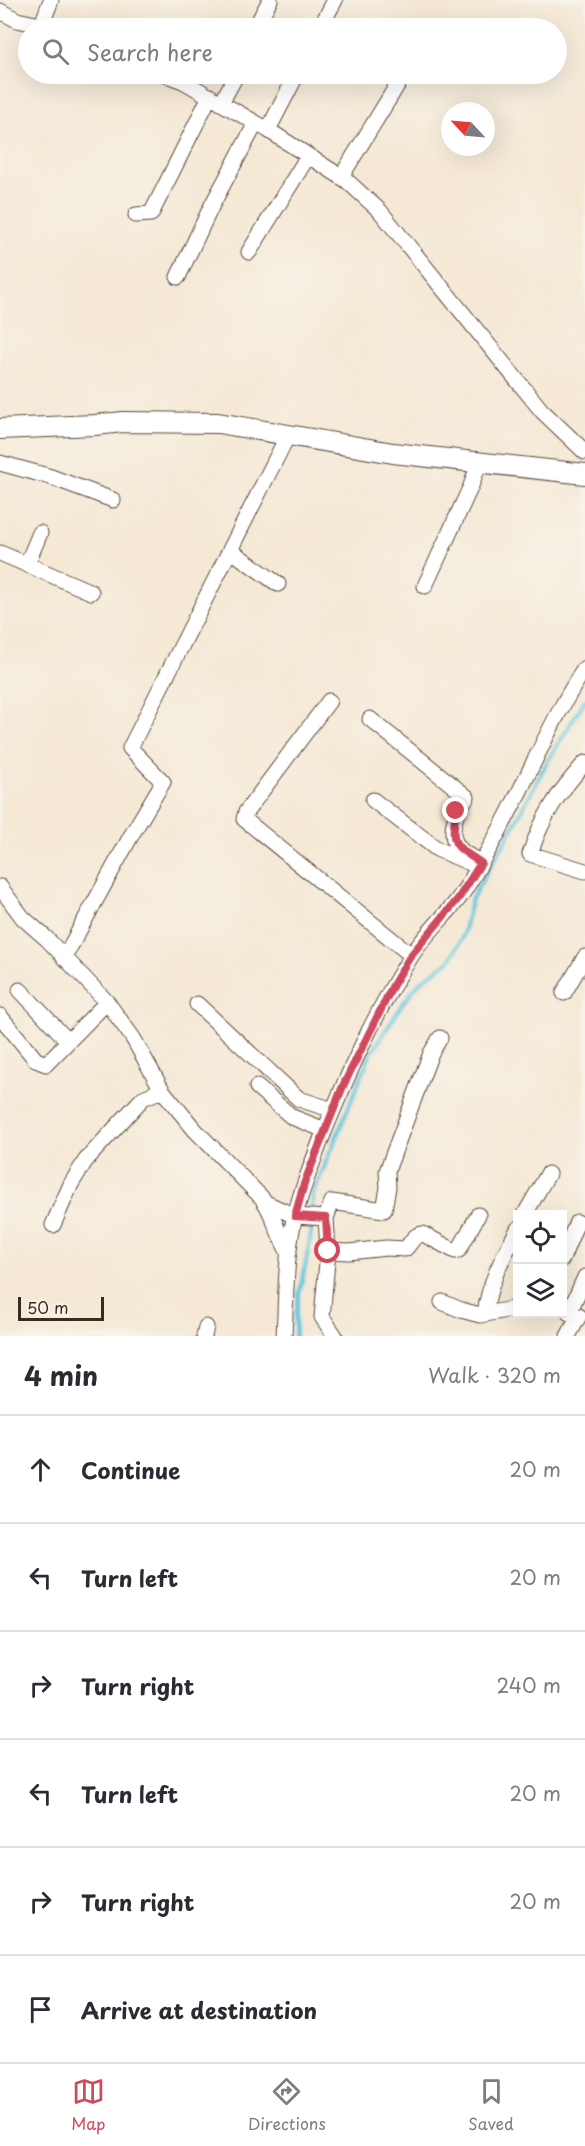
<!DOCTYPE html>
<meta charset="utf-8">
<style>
body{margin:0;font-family:"Playpen Sans",sans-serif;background:#f7f7f7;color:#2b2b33}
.controls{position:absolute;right:18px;bottom:18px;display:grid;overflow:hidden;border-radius:0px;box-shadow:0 6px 24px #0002}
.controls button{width:54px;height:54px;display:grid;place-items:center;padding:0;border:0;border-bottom:2px solid #e1e1e2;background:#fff;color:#2b2b33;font:30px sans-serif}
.compass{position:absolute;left:441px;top:102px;width:54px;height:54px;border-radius:50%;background:#fff;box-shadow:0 6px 24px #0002;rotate:296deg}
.scale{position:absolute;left:18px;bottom:15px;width:86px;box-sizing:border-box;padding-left:6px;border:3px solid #3b2a1e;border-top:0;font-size:16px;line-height:21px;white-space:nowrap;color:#3b2a1e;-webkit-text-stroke:4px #f7f3e8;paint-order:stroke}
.stop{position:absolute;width:18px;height:18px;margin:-14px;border:4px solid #d1495b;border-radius:50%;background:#fff}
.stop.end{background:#d1495b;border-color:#fff;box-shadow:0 2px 6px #0008}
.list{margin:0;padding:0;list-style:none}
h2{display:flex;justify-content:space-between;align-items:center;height:78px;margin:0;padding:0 24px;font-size:26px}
h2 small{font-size:20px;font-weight:400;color:#7c7c81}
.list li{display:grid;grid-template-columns:39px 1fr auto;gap:18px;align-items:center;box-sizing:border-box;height:108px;padding:0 24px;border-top:2px solid #e1e1e2}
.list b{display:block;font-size:22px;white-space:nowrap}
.list em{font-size:20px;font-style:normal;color:#7c7c81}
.icon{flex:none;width:33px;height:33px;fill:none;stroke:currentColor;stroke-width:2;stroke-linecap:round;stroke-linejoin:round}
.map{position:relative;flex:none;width:585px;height:1336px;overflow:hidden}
.search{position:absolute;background:#fff;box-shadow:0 6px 24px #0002;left:18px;right:18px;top:18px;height:66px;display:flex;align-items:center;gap:15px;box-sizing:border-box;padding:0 21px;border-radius:33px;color:#7c7c81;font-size:22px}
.sheet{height:726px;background:#fff}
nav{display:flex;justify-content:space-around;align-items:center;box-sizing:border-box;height:84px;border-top:2px solid #e1e1e2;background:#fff;font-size:16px;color:#7c7c81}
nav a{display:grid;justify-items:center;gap:3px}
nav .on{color:#d1495b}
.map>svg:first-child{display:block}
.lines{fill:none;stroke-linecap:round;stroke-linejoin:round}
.stream{stroke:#60c7dd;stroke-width:4}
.minor-casing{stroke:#574639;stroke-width:17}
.major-casing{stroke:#574639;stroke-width:22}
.minor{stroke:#fff;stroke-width:15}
.major{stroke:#fff;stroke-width:20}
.route{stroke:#d1495b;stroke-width:8}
</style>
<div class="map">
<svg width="585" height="1336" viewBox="0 0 585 1336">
<rect width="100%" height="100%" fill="#f7f3e8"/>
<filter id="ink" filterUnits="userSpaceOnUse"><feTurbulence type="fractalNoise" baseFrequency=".0167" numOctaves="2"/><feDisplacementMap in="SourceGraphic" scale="12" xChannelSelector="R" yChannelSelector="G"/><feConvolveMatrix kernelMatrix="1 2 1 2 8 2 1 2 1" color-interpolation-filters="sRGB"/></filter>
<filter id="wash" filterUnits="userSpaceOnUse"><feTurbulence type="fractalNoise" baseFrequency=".008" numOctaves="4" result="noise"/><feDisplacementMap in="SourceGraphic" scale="24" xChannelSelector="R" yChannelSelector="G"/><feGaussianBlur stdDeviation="1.35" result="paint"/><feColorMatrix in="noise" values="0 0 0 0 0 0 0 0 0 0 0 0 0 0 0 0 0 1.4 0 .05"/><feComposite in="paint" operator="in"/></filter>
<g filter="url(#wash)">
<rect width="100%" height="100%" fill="#f5e8d5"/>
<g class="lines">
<path class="stream" d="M312,1214L313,1194L370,1055L404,1002L419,983L450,960L462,938L471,901L477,889L509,835L546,764L585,700
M295,1336C294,1297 310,1260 312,1221"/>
</g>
</g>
<g filter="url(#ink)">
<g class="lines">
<g class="minor-casing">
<path id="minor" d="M0,11L17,20L55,28
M42,24L51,0
M255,28L270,0
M320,28L335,0
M164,74L183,81L268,130L346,180L380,211L542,411L585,452
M221,103L237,74
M268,130L297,74
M341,177L404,74
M136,215L151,214L210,96
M249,252L308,156
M178,277L212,205L256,123
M0,463L51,477L113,500
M230,550L278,584
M0,553L91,592
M27,564L40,533
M425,586L471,486L479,463
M329,701L246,812L244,819L411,955
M370,719L467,797C456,811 445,836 461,850C466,855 475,859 481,863
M585,763C558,793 543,815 530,854L585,871
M373,800L437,849L470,863
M0,887L23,918L47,939L107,1002L133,1038L162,1090L195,1130L263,1199C274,1216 278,1235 289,1253
M64,958L132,834L163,782L130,748L288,435
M20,990L68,1041
M564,993L585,957
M197,1004L299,1099L333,1110
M0,1016L36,1060L46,1064L107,1002
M257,1087L292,1117L325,1130
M264,1202L295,1216L326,1218
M525,1214L548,1174
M53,1225L71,1184L86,1160L143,1098L162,1090
M328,1251L349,1252L386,1248L405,1249C412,1243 412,1235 423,1234L455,1251L459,1250L478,1215
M562,1259L577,1222
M442,1302L461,1310L480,1315L518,1308
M569,1313L585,1277
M485,1314C489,1282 503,1257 518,1229
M204,1336L206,1327
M284,1336C286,1303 285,1269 291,1236C296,1202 310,1170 322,1137C347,1076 374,1014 410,958C422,938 441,920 456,902C467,888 476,871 485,856C522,795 546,727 585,668
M335,1336L322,1317L328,1251L326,1218L332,1202L384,1210L388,1187L387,1171L431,1053L440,1038
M568,1336L579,1316"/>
</g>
<g class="major-casing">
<path id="major" d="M0,429L95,425L123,422L218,423L393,453L585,474"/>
</g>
<use href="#minor" class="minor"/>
<use href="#major" class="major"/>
</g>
</g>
<g class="lines" filter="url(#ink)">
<path class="route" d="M328,1251L326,1218L295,1216L304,1184L343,1086L393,985L411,955L458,899L481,863C452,844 451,845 456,811"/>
</g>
</svg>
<div class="controls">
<button><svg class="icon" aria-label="locate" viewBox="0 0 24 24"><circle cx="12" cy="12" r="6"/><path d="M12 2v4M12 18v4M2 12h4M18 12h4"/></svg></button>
<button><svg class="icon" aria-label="layers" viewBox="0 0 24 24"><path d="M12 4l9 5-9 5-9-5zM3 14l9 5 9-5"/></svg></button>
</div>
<svg class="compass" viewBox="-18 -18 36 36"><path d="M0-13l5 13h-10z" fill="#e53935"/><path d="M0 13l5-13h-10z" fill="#7c7c81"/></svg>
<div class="scale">50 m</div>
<div class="stop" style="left:328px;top:1251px"></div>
<div class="stop end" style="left:456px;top:811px"></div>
<div class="search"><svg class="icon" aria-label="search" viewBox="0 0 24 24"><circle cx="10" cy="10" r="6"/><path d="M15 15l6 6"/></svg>Search here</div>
</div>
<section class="sheet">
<h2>4 min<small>Walk · 320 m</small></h2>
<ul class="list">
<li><svg class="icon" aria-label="ahead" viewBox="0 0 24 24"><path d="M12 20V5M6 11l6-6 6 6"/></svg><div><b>Continue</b></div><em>20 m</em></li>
<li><svg class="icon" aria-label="left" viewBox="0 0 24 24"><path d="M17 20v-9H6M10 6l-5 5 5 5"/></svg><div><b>Turn left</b></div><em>20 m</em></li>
<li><svg class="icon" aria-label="right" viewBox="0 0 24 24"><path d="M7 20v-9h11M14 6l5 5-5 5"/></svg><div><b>Turn right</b></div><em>240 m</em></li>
<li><svg class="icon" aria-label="left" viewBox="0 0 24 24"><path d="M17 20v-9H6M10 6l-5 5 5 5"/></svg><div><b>Turn left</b></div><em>20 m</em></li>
<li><svg class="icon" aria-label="right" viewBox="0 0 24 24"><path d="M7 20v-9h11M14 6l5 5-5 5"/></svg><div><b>Turn right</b></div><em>20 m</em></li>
<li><svg class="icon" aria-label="arrive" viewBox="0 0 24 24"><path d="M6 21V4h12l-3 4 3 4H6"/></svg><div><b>Arrive at destination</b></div></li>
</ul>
</section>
<nav>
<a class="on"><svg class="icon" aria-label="map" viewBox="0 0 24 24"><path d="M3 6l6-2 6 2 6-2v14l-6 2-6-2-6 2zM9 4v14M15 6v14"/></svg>Map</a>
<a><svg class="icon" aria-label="directions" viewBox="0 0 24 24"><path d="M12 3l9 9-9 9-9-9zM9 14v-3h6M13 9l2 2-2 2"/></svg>Directions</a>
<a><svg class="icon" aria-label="saved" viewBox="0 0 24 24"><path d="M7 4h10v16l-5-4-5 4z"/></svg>Saved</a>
</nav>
